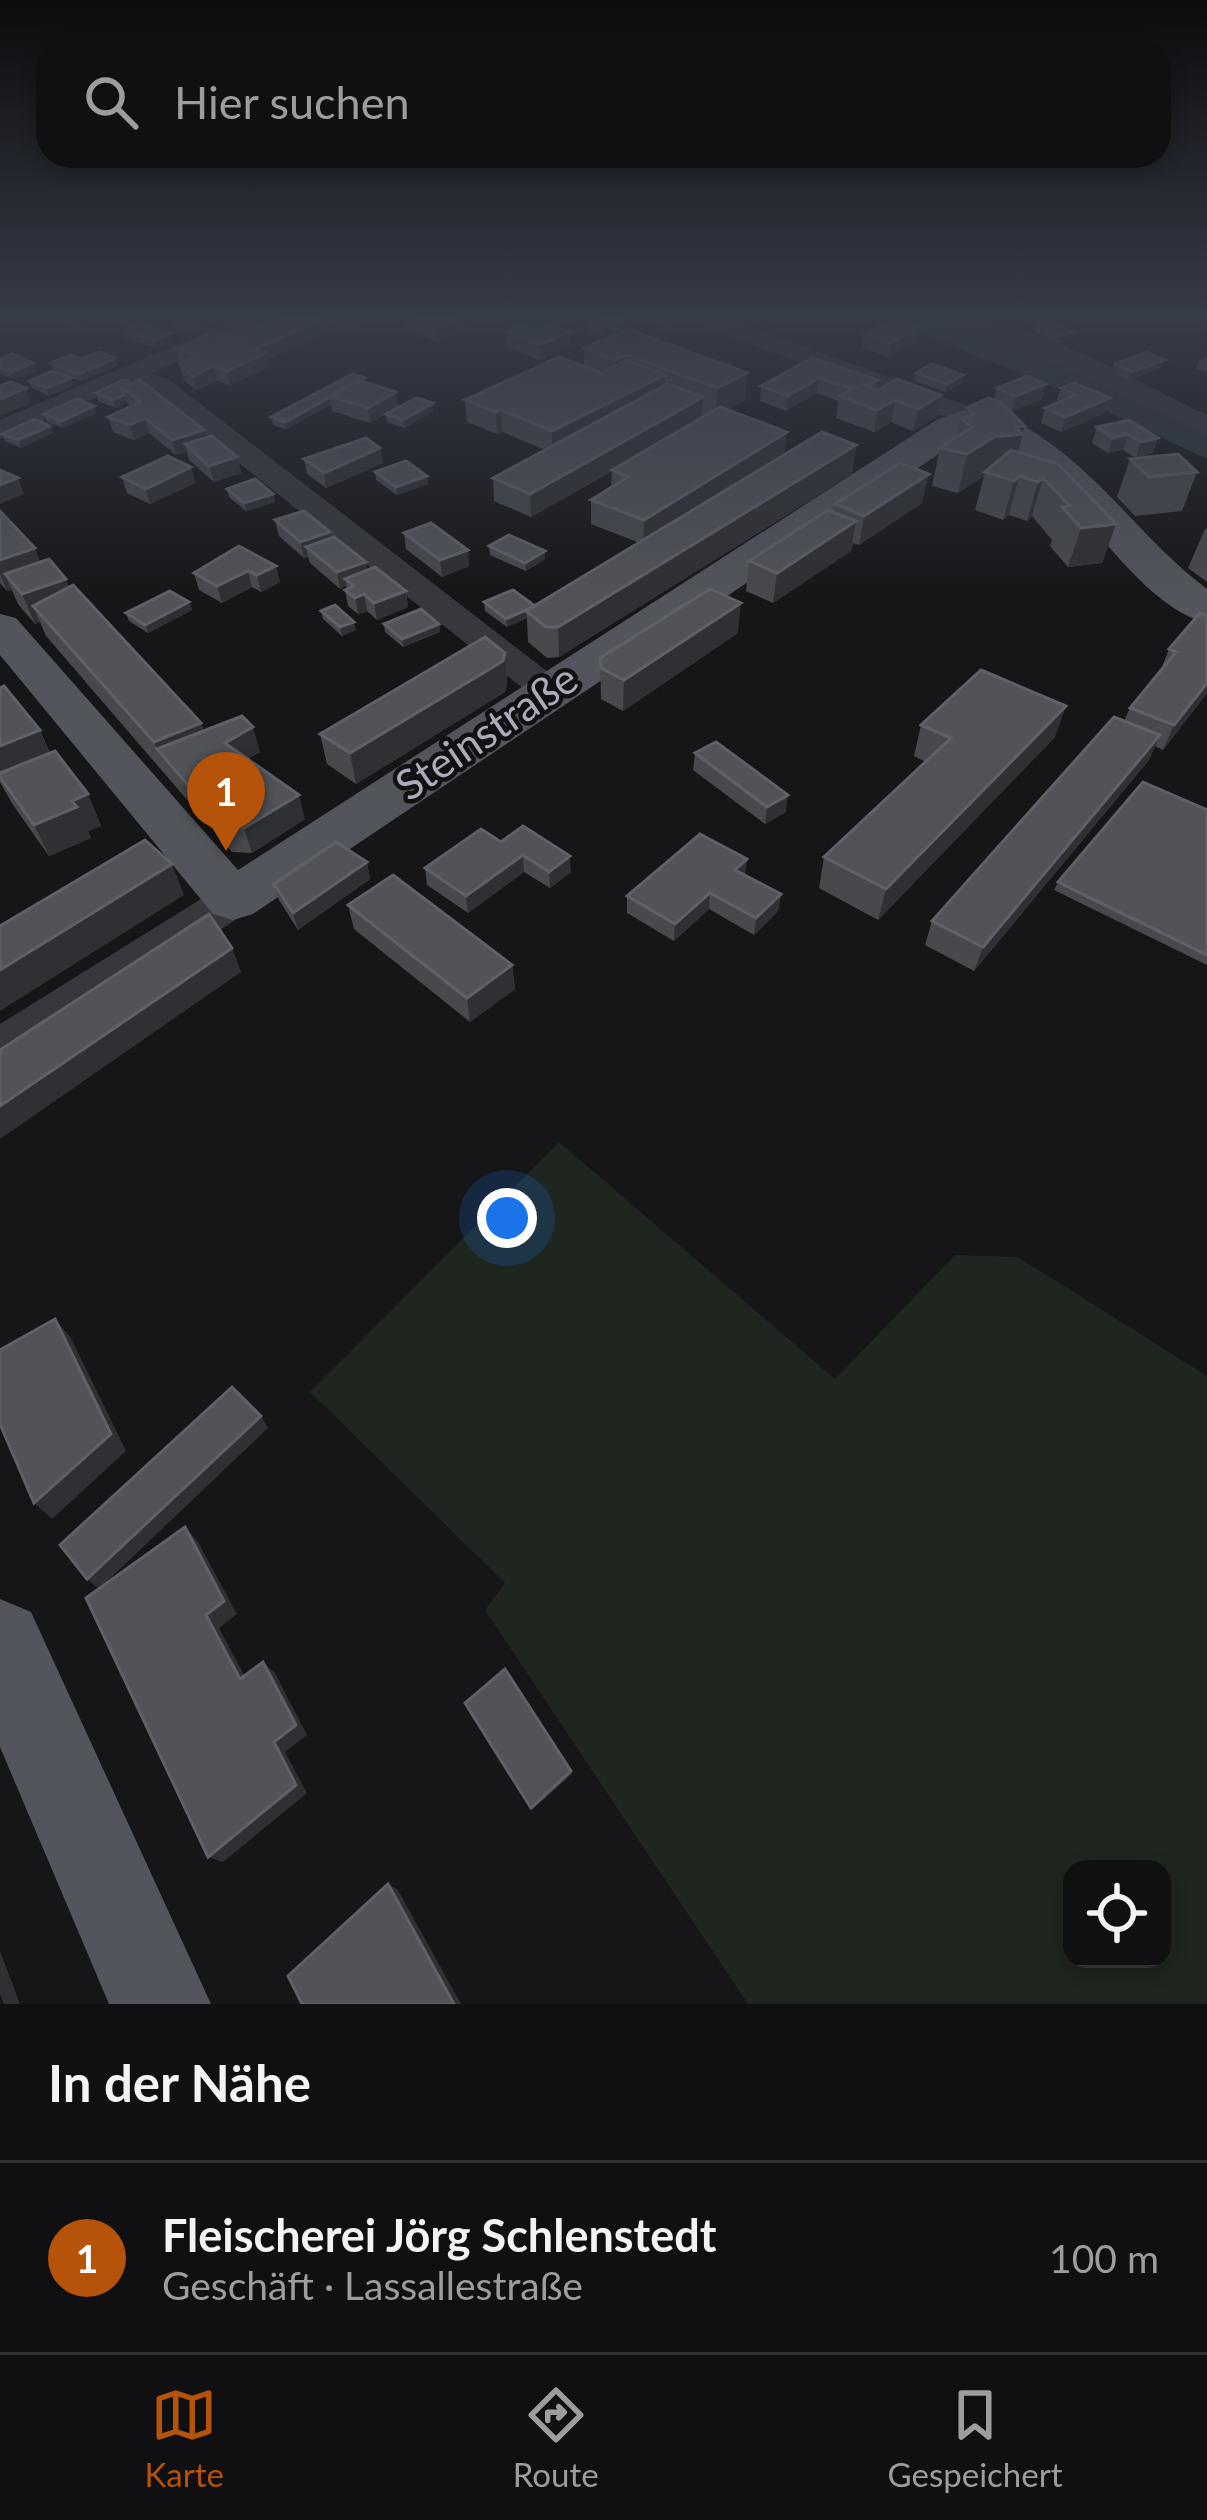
<!DOCTYPE html>
<html lang="de">
<meta charset="utf-8">
<style>
body{margin:0;font-family:Lato,sans-serif;background:#19191b;color:#f1f3f6}
.controls{position:absolute;right:36px;bottom:36px;display:grid;overflow:hidden;border-radius:24px;box-shadow:0 6px 18px #0003}
.controls button{width:108px;height:108px;display:grid;place-items:center;padding:0;border:0;border-bottom:3px solid #303032;background:#101012;color:#f1f3f6;font:60px sans-serif}
.you{position:absolute;left:507px;top:1218px;width:42px;height:42px;margin:-30px;border:9px solid #fff;border-radius:50%;background:#1a73e8;box-shadow:0 0 0 18px #1a73e833}
.badge{display:grid;place-items:center;width:78px;height:78px;border-radius:50%;background:#b45309;color:#fff;font-size:39px;font-weight:700}
.pin{position:absolute;translate:-50% -99px;filter:drop-shadow(0 3px 6px #0008)}
.pin::after{content:'';position:absolute;top:63px;width:42px;height:36px;background:inherit;clip-path:polygon(0 0,100% 0,50% 100%)}
.list{margin:0;padding:0;list-style:none}
h2{display:flex;justify-content:space-between;align-items:center;height:156px;margin:0;padding:0 48px;font-size:51px}
h2 small{font-size:39px;font-weight:400;color:#9c9d9f}
.list li{display:grid;grid-template-columns:78px 1fr auto;gap:36px;align-items:center;box-sizing:border-box;height:192px;padding:0 48px;border-top:3px solid #303032}
.list b{display:block;font-size:45px;white-space:nowrap}
.list p{margin:0;font-size:39px;white-space:nowrap;color:#9c9d9f}
.list em{font-size:39px;font-style:normal;color:#9c9d9f}
.icon{flex:none;width:66px;height:66px;fill:none;stroke:currentColor;stroke-width:2;stroke-linecap:round;stroke-linejoin:round}
.map{position:relative;flex:none;width:1207px;height:2004px;overflow:hidden}
.search{position:absolute;background:#101012;box-shadow:0 6px 18px #0003;left:36px;right:36px;top:36px;height:132px;display:flex;align-items:center;gap:30px;box-sizing:border-box;padding:0 42px;border-radius:36px;color:#9c9d9f;font-size:45px}
.sheet{height:348px;background:#101012}
nav{display:flex;justify-content:space-around;align-items:center;box-sizing:border-box;height:168px;border-top:3px solid #303032;background:#101012;font-size:33px;color:#9c9d9f}
nav a{display:grid;justify-items:center;gap:6px}
nav .on{color:#b45309}
.map>svg:first-child{display:block}
.green{fill:#1e261f;fill-rule:evenodd}
.lines{fill:none;stroke-linecap:round;stroke-linejoin:round}
.river{fill:#2c353c;fill-rule:evenodd}
.minor{fill:#37383d;fill-rule:evenodd}
.major{fill:#53555c;fill-rule:evenodd}
.wall{fill:#47494d}
.shaded-wall{fill:#2f3033}
.building{fill:#525359;stroke:#5f6168;stroke-width:3}
.labels{text-anchor:middle;dominant-baseline:central;stroke-width:9;stroke-linejoin:round;paint-order:stroke}
.street-label{font-size:42px;fill:#a8adb8;stroke:#111113}
</style>
<div class="map">
<svg width="1207" height="2004" viewBox="0 0 1207 2004">
<rect width="100%" height="100%" fill="#161618"/>
<path class="green" d="M892,319H941L1030,351L1207,433V458C1108,398 1002,353 892,319Z
M559,1142L835,1379L955,1255L1018,1257L1207,1376V2004H748L485,1610L505,1583L310,1392ZM1162,1869V1959H1072V1869Z"/>
<g class="lines">
<path class="river" d="M900,319H952L1089,372L1207,429V459L1061,390L906,327Z"/>
<path class="minor" d="M236,319H268L151,374L168,379L561,682L567,690L561,698H535L148,391L128,384L0,439V420Z
M694,319H728L985,412L989,418L975,426L965,424L697,324Z
M954,319C1035,319 1133,381 1207,415V435L1017,346L957,324Z
M233,884L249,889L255,900L249,911L18,1063L0,1069V1024L217,889Z"/>
<path class="major" d="M975,407C1075,432 1129,531 1207,589V623C1142,607 1087,511 1038,467C1021,451 994,442 973,431L253,914L233,920L213,914L0,655V614L16,618L238,870L938,419Z
M0,1599L31,1612L211,2004H109L0,1747Z"/>
</g>
<path class="wall" d="M48,319H148L129,327L105,319L80,330Z
M171,319H225L191,333L173,327Z
M264,319H379L350,332L330,325L331,330L267,360L269,367L230,385L217,381L196,390L183,379L176,349L263,327L266,326Z
M404,319H487L438,342L405,330Z
M538,319H576L557,326Z
M626,319V326L599,337L587,332V325Z
M649,319H682V323L669,329L649,321Z
M1036,324L1071,340L1057,343L1034,331Z
M920,327L918,341L888,357L862,348L864,334Z
M124,330L174,340L157,348L126,338Z
M536,331L570,332V346L539,360L506,346L505,332Z
M584,348L731,363V367L747,373L745,400L726,410L787,432L784,454L741,482L856,445L852,474L559,657L547,658L528,642L527,618L507,627L485,611L484,602L535,606L640,543L591,524V500L611,487L612,471L531,517L494,501L493,478L545,450L503,432L497,434L467,422L465,400L584,366Z
M1207,357V372L1196,368L1199,360Z
M115,358L117,366L81,381L53,370L51,363Z
M812,358L878,380L876,389L941,395L937,417L913,431L891,422L874,432L836,418L838,401L817,393L786,411L760,401L761,386Z
M0,359L33,363L36,371L14,379L0,373Z
M1115,364L1162,367L1130,380L1112,372Z
M916,373L961,383L946,392L914,381Z
M71,378L73,385L49,396L32,388L29,381Z
M365,378L366,383L396,392L398,407L434,411L404,428L387,422L386,414L370,423L332,411L331,405L286,429L273,425L271,417Z
M124,380L206,438L237,457L241,473L214,482L189,460L187,452L176,455L149,433L134,440L113,432L108,417L131,406L126,402L116,408L98,401L96,393Z
M997,388L1042,399L1012,411L1009,410L1018,452L1116,524L1102,563L1068,567L1050,546L1052,540L1032,516L1027,521L1009,515L1003,520L975,510L984,476L958,493L932,486L940,448L956,438L960,418H965L967,408L994,400Z
M1061,388L1110,398L1105,413L1061,432L1041,423L1045,408L1056,403Z
M96,413L63,428L47,422L44,414Z
M1129,420L1153,453L1136,458L1123,450L1108,453L1092,443L1097,427Z
M50,426L53,433L21,448L5,441L2,434Z
M380,448L383,463L326,488L307,474L304,459Z
M1130,459L1197,472L1182,511L1135,516L1117,497Z
M191,467L195,483L150,504L127,493L122,477Z
M375,472L427,476L428,484L397,495L376,480Z
M227,489L273,494L275,502L246,511L229,497Z
M922,503L859,545L853,543L851,551L773,603L746,591L749,561L833,512L835,504Z
M0,511L40,562L69,587L201,723L204,731L260,752L247,759L305,819L252,853L232,852L46,636L40,622L35,624L18,604L12,590L7,591L0,583Z
M275,520L331,538L366,562L367,571L406,591L408,607L377,620L367,611L358,614L348,606L345,590L347,589L346,586L340,589L310,563L308,557L304,558L279,536Z
M1207,528V582L1188,568L1205,529Z
M404,533L468,550L469,566L442,577L406,549Z
M239,546L280,582L261,592L252,587L222,603L199,590L194,573Z
M489,546L545,551V559L526,571L490,555Z
M189,602L192,610L148,633L129,621L126,613Z
M321,611L356,630L342,636L323,619Z
M1200,613L1207,693L1163,750L1155,746L1149,760L974,971L925,945L932,921L1124,721L1130,708L1160,672L1169,649Z
M384,624H439L440,632L403,647L385,632Z
M738,633L623,711L601,699L600,658Z
M505,653L507,684L505,692L356,784L327,764L320,734Z
M0,688L40,730L50,753L88,794L101,826L88,831L91,838L49,856L13,805L0,782Z
M921,725L1055,737L878,920L819,888L824,857L926,762L914,756Z
M695,753L786,812L765,824L693,770Z
M1207,810V965L1054,890L1058,882Z
M501,842L571,872L550,888L524,872L468,913L427,885L425,868Z
M367,862L370,879L298,930L279,900L274,884Z
M745,875L781,894L778,911L754,935L709,909L674,941L627,913V896Z
M348,905L512,965L515,989L470,1022L354,929Z"/>
<path class="shaded-wall" d="M76,319H105L80,330Z
M126,319H148L129,327Z
M188,319H225L191,333Z
M323,319H329L331,330L267,360L269,367L230,385L227,371L255,349Z
M348,319H379L350,332Z
M455,319H487L438,342L437,327Z
M557,319H576L557,326Z
M626,319V326L599,337V330Z
M669,319H682V323L669,329Z
M920,327L918,341L888,357L891,343Z
M570,332V346L539,360V345Z
M1073,332L1071,340L1057,343L1059,336Z
M172,333L174,340L157,348L155,341Z
M627,355V382L615,387V360Z
M115,358L117,366L81,381L79,374Z
M1165,360L1162,367L1130,380L1132,372Z
M33,363L36,371L14,379L11,372Z
M214,366L217,381L196,390L193,376Z
M747,373L745,400L715,416L717,388Z
M665,375L664,397L552,453V431Z
M963,375L961,383L946,392L947,384Z
M71,378L73,385L49,396L46,388Z
M819,378L817,393L786,411L788,396Z
M1046,384L1042,399L1012,411L1016,396Z
M26,388L31,403L0,416V398Z
M396,392L398,407L370,423L368,408Z
M124,395L126,402L116,408L113,400Z
M941,395L937,417L913,431L918,409Z
M330,397L331,405L286,429L285,422Z
M703,397L702,419L531,517L530,494Z
M1110,398L1105,413L1061,432L1065,417Z
M895,400L891,422L874,432L877,410Z
M433,403L434,411L404,428L403,420Z
M94,406L96,413L63,428L61,421Z
M501,410L503,432L497,434L496,412Z
M145,418L149,433L134,440L130,425Z
M50,426L53,433L21,448L18,440Z
M1025,426L1015,464L985,472L984,476L958,493L967,454L994,437L1016,427Z
M204,430L208,445L185,444L187,452L176,455L172,440Z
M787,432L784,454L643,544L644,520Z
M1128,434L1123,450L1108,453L1113,438Z
M1158,438L1153,453L1136,458L1141,442Z
M856,445L852,474L559,657L558,627Z
M380,448L383,463L326,488L324,473Z
M237,457L241,473L214,482L209,466Z
M191,467L195,483L150,504L146,489Z
M929,474L922,503L859,545L864,516Z
M427,476L428,484L397,495L396,487Z
M1019,476L1009,515L1003,520L1014,481Z
M18,478L24,494L0,504V485Z
M1043,478L1032,516L1027,521L1038,482Z
M273,494L275,502L246,511L244,503Z
M856,521L851,551L773,603L777,573Z
M1116,524L1102,563L1068,567L1081,528Z
M330,532L333,548L306,547L308,557L304,558L300,542Z
M35,548L46,578L5,574L12,590L7,591L0,574V560Z
M468,550L469,566L442,577L440,560Z
M545,551V559L526,571L525,563Z
M366,562L368,578L345,579L346,586L340,589L337,572Z
M276,566L280,582L261,592L257,575Z
M248,571L252,587L222,603L217,586Z
M66,579L78,609L33,606L40,622L35,624L22,594Z
M406,591L408,607L377,620L374,603Z
M364,594L367,611L358,614L355,598Z
M189,602L192,610L148,633L145,625Z
M741,603L738,633L623,711L624,680Z
M535,606L526,611L527,618L507,627L506,619Z
M354,622L356,630L342,636L340,627Z
M439,624L440,632L403,647L402,639Z
M505,653L507,684L505,692L356,784L350,753Z
M1207,683V693L1163,750L1174,725Z
M1066,706L1055,737L878,920L886,889Z
M201,723L211,754L157,749L154,742Z
M253,727L260,752L232,768L225,743Z
M40,730L53,761L0,777V746Z
M1160,735L1149,760L974,971L983,947Z
M88,794L101,826L88,831L91,838L49,856L34,825L72,801Z
M299,795L305,819L252,853L244,828Z
M788,795L786,812L765,824L767,807Z
M523,855L524,872L468,913L466,896Z
M570,856L571,872L550,888L549,872Z
M747,859L745,876L735,870Z
M367,862L370,879L298,930L293,913Z
M172,864L184,895L0,1011V970Z
M710,893L709,909L674,941L675,924Z
M781,894L778,911L754,935L756,918Z
M232,948L241,972L0,1139V1106Z
M512,965L515,989L470,1022L467,998Z
M55,1319L71,1338L126,1451L52,1519L34,1503Z
M261,1416L268,1428L99,1589L87,1579Z
M185,1527L198,1542L237,1614L219,1628L252,1690L240,1679L206,1615Z
M263,1662L275,1673L307,1735L285,1752L307,1793L223,1862L208,1857Z
M571,1771L572,1774L532,1810L531,1808Z
M388,1884L398,1890L461,2004H454Z
M0,1951L20,2004H4L0,1994Z"/>
<path class="building" d="M279,319H323L255,349L266,353L227,371L214,366L193,376L180,364L197,356L176,349L213,332L233,339L220,345L225,347Z
M411,319H455L437,327Z
M602,319H625L599,330L587,325Z
M893,319L920,327L891,343L864,334Z
M1050,320L1073,332L1059,336L1036,324Z
M142,323L172,333L155,341L124,330Z
M252,324L263,327L237,340L225,336Z
M521,325L536,331L551,325L570,332L539,345L505,332Z
M628,329L747,373L717,388L627,355L615,360L584,348Z
M99,352L115,358L79,374L51,363L70,355L82,359Z
M1147,352L1165,360L1132,372L1115,364Z
M12,354L33,363L11,372L0,367V359Z
M559,357L601,373L627,360L665,375L552,431L501,410L496,412L465,400Z
M812,358L878,380L867,386L862,384L852,389L819,378L788,396L761,386Z
M932,364L963,375L947,384L916,373Z
M53,371L71,378L46,388L29,381Z
M352,374L365,378L285,422L271,417Z
M1027,376L1046,384L1016,396L997,388Z
M897,379L941,395L918,409L895,400L877,410L839,396L862,384L878,390Z
M124,380L132,383L122,387L124,395L113,400L96,393Z
M140,380L204,430L172,440L145,418L130,425L108,417L140,402L122,387Z
M358,380L396,392L368,408L330,396Z
M10,382L26,388L0,399V386Z
M1074,383L1110,398L1065,417L1045,408L1076,395L1061,388Z
M667,384L703,397L530,494L493,478Z
M416,398L433,403L403,420L386,414Z
M988,398L1001,402L1025,426L1016,427L1022,434L994,437L967,454L940,448L972,427L960,418L975,416L967,408Z
M77,399L94,406L61,421L44,414Z
M720,407L787,432L644,520L591,500L628,477L612,470Z
M35,419L50,426L18,440L2,434Z
M1129,420L1158,438L1141,442L1128,434L1113,438L1097,427Z
M822,432L856,445L558,627H546L526,611Z
M212,436L237,457L209,466L185,444Z
M366,438L380,448L324,473L304,459Z
M1011,450L1058,464L1116,524L1081,528L1062,507L1070,506L1043,478L1038,482L1019,476L1014,481L985,472Z
M1178,454L1197,472L1149,477L1130,459Z
M168,456L191,467L146,489L122,477Z
M406,461L427,476L396,487L375,472Z
M900,463L929,474L864,516L835,504Z
M0,470L18,478L0,485Z
M255,479L273,494L244,503L227,489Z
M828,510L856,521L777,573L749,561Z
M0,511L35,548L0,560Z
M304,511L330,532L300,542L275,520Z
M431,523L468,550L440,560L404,533Z
M509,535L545,551L525,563L489,546Z
M334,537L366,562L337,572L306,547Z
M239,546L276,566L257,575L248,571L217,586L194,573Z
M49,559L66,579L22,594L5,574Z
M375,567L406,591L374,603L364,594L355,598L345,590L354,586L345,579Z
M73,585L201,723L154,742L33,606Z
M710,589L741,603L624,680L601,668L600,658Z
M513,590L535,606L506,619L484,602Z
M170,591L189,602L145,625L126,613Z
M335,605L354,622L340,627L321,611Z
M421,609L439,624L402,639L384,624Z
M1200,613L1207,616V683L1174,725L1130,708L1176,652L1169,649Z
M485,637L505,653L503,661L350,753L320,734Z
M981,670L1066,706L886,889L824,857L951,738L921,725Z
M4,686L40,730L0,746V688Z
M242,716L253,727L225,743L299,795L244,828L224,827L157,749Z
M1114,717L1160,735L983,947L932,921Z
M716,742L788,795L767,807L695,753Z
M55,751L88,794L72,801L77,807L34,825L0,777V773Z
M1143,782L1207,810V955L1058,882Z
M523,826L570,856L549,872L523,855L466,896L425,868L481,829L501,842Z
M700,834L747,859L735,870L781,894L756,918L710,893L675,924L627,896Z
M145,840L172,864L0,970V926Z
M336,842L367,862L293,913L274,884Z
M393,875L512,965L467,998L348,905Z
M209,914L232,948L0,1106V1050Z
M55,1319L111,1434L34,1503L0,1424V1350Z
M232,1387L261,1416L87,1579L60,1545Z
M185,1527L224,1601L206,1615L240,1679L263,1662L296,1725L274,1742L296,1785L208,1857L86,1598Z
M505,1669L571,1771L531,1808L465,1703Z
M388,1884L454,2004H302L288,1976Z"/>
<linearGradient id="sky" x2="0" y2="1"><stop stop-color="#0c0c0d"/><stop offset="0.53" stop-color="#363c48"/><stop offset="1" stop-color="#363c48" stop-opacity="0"/></linearGradient>
<rect width="1207" height="599" fill="url(#sky)"/>
<g class="labels">
<g class="street-label">
<text transform="translate(486 731) rotate(-34)">Steinstraße</text>
</g>
</g>
</svg>
<div class="controls">
<button><svg class="icon" aria-label="locate" viewBox="0 0 24 24"><circle cx="12" cy="12" r="6"/><path d="M12 2v4M12 18v4M2 12h4M18 12h4"/></svg></button>
</div>
<div class="you"></div>
<div class="pin badge" style="left:226px;top:851px">1</div>
<div class="search"><svg class="icon" aria-label="search" viewBox="0 0 24 24"><circle cx="10" cy="10" r="6"/><path d="M15 15l6 6"/></svg>Hier suchen</div>
</div>
<section class="sheet">
<h2>In der Nähe<small></small></h2>
<ul class="list">
<li><span class="badge">1</span><div><b>Fleischerei Jörg Schlenstedt</b><p>Geschäft · Lassallestraße</p></div><em>100 m</em></li>
</ul>
</section>
<nav>
<a class="on"><svg class="icon" aria-label="map" viewBox="0 0 24 24"><path d="M3 6l6-2 6 2 6-2v14l-6 2-6-2-6 2zM9 4v14M15 6v14"/></svg>Karte</a>
<a><svg class="icon" aria-label="directions" viewBox="0 0 24 24"><path d="M12 3l9 9-9 9-9-9zM9 14v-3h6M13 9l2 2-2 2"/></svg>Route</a>
<a><svg class="icon" aria-label="saved" viewBox="0 0 24 24"><path d="M7 4h10v16l-5-4-5 4z"/></svg>Gespeichert</a>
</nav>
